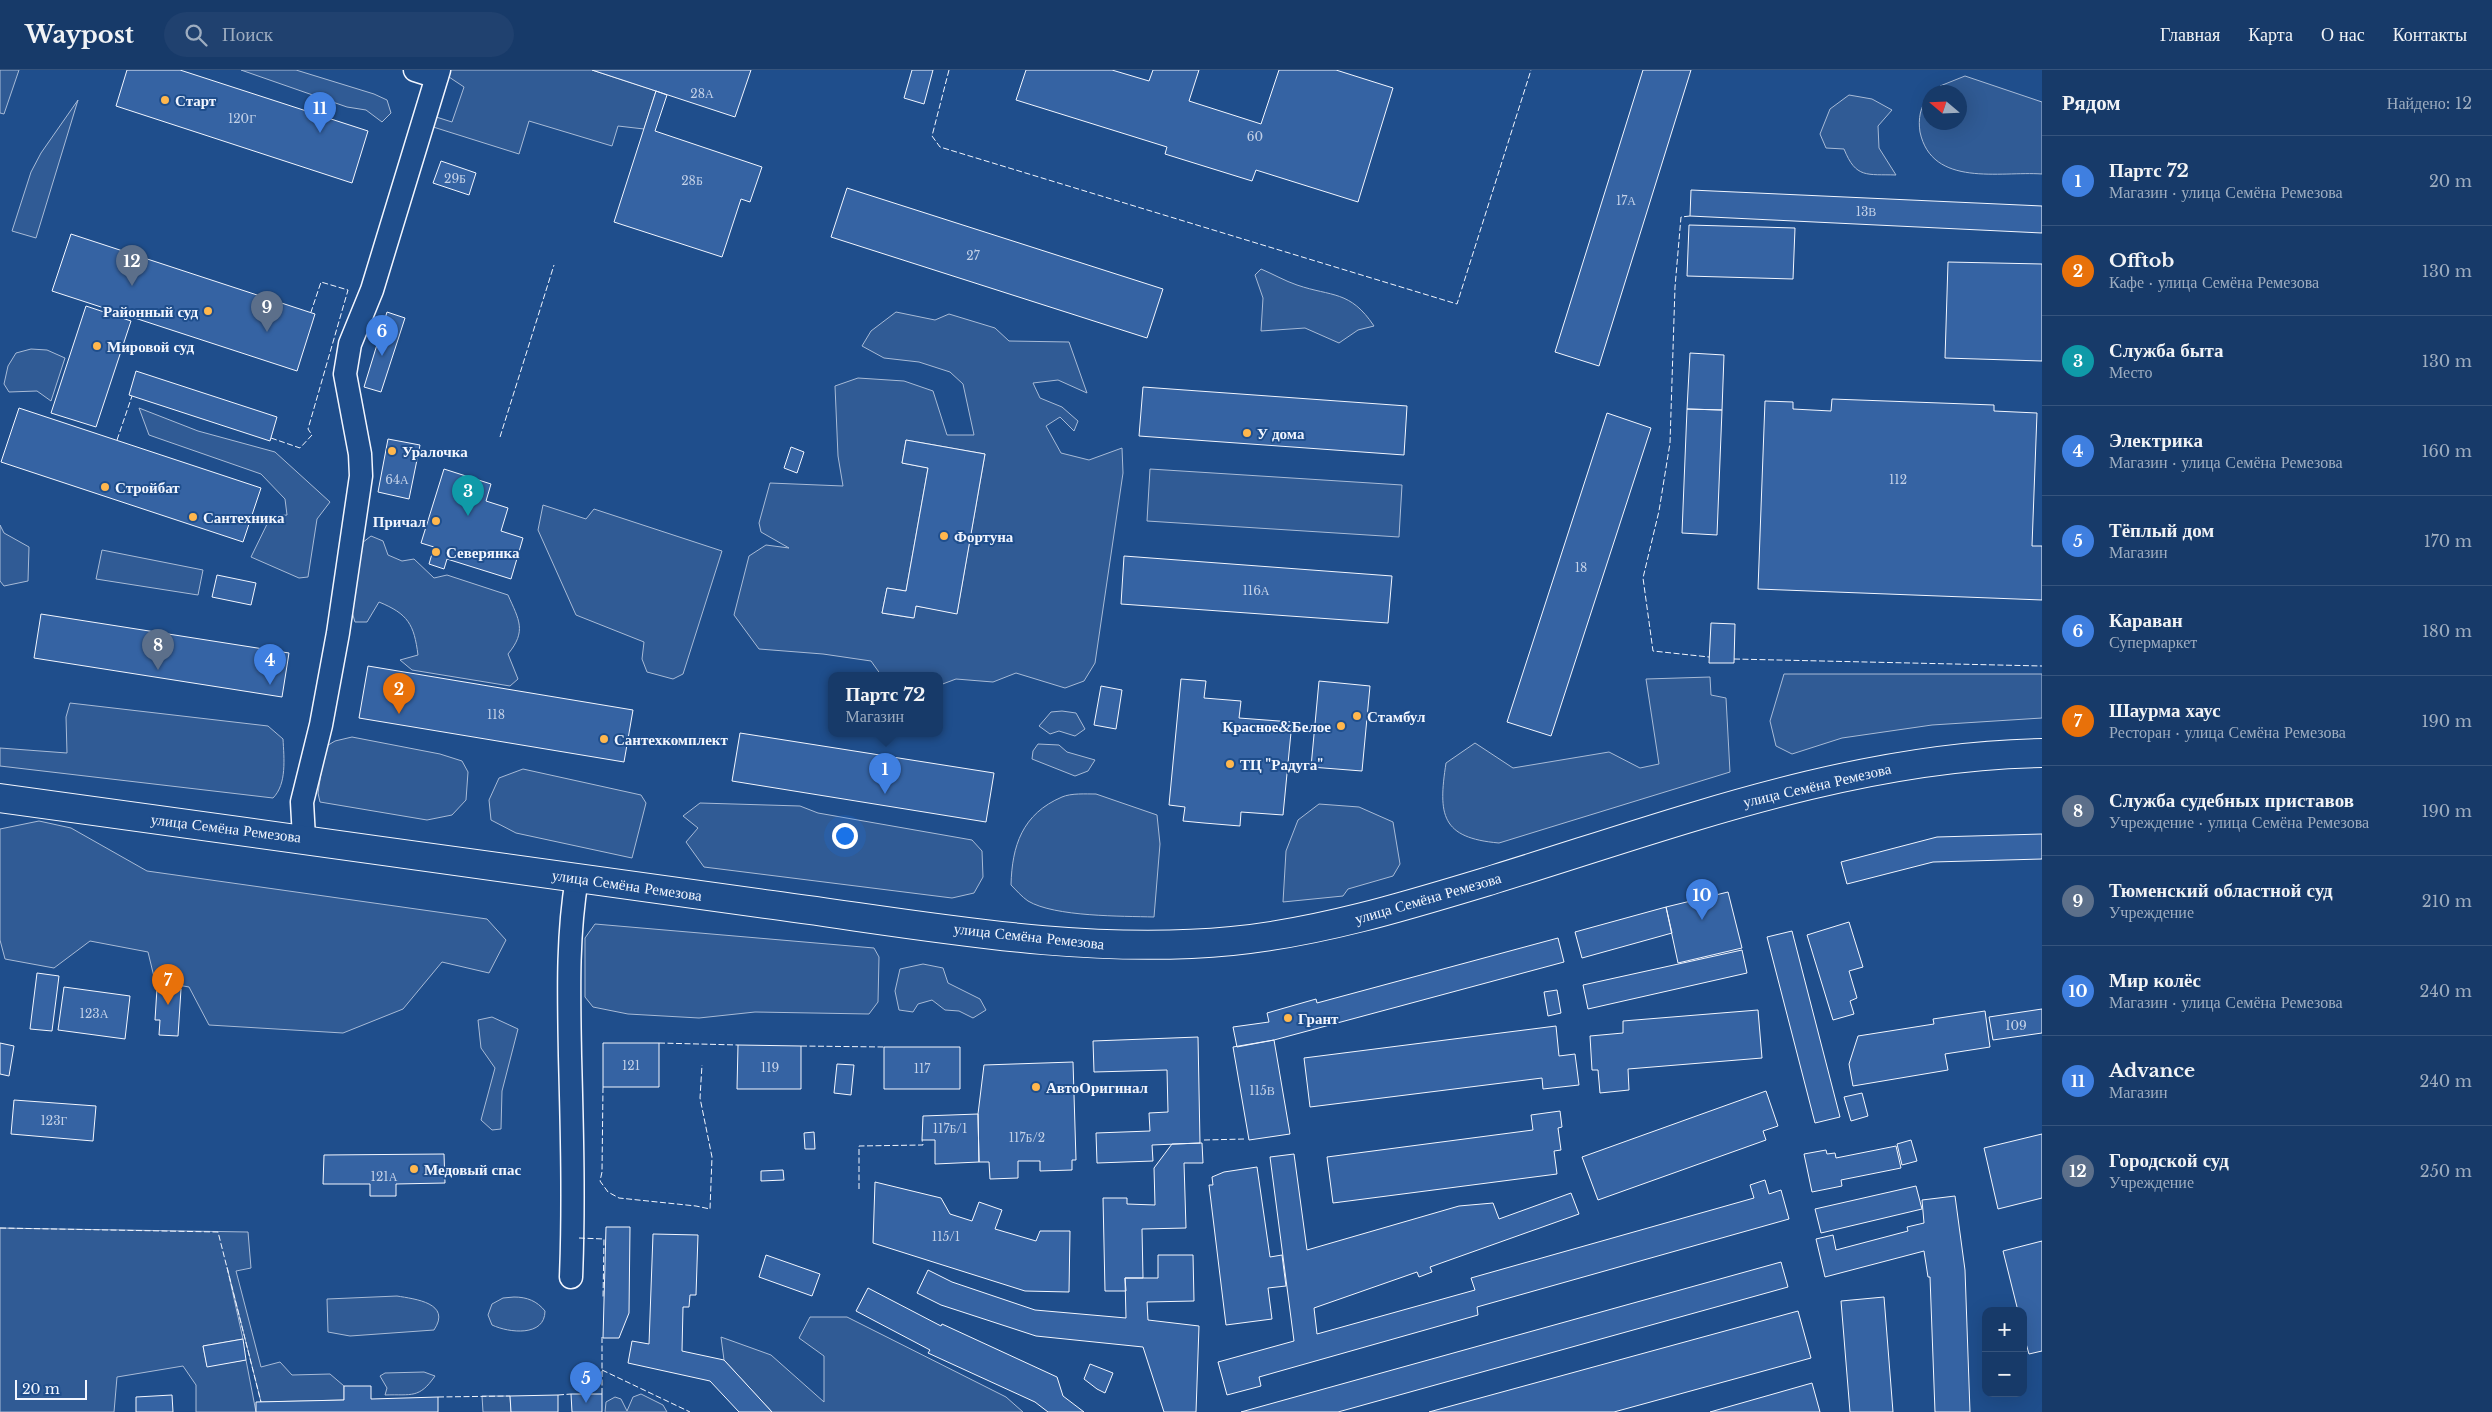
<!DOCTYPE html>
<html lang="ru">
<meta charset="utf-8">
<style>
body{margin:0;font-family:"Libre Baskerville",serif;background:#20416f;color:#f1f3f6}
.controls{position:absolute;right:15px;bottom:15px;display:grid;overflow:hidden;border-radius:10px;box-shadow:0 5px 20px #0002}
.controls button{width:45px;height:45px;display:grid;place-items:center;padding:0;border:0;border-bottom:1px solid #36547d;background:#173a69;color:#f1f3f6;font:25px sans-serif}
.compass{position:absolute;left:1922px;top:15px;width:45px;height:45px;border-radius:50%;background:#173a69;box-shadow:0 5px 20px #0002;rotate:289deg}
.scale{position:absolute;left:15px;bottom:12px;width:72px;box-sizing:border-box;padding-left:5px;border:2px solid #f2f6ff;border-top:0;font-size:14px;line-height:18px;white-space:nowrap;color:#f2f6ff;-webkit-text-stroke:4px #1f4e8c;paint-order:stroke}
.you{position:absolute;left:844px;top:765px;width:18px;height:18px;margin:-12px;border:4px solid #fff;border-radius:50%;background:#1a73e8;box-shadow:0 0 0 8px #1a73e833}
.badge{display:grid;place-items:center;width:32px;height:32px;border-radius:50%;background:#d6ab8b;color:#fff;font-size:16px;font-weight:700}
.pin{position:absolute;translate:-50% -41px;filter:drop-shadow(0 1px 2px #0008)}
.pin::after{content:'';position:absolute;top:26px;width:18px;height:15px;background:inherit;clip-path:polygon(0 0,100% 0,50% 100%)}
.popup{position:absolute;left:828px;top:602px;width:115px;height:65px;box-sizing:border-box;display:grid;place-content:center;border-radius:10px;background:#173a69;filter:drop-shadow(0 1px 4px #0005);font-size:16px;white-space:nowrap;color:#9eadc0}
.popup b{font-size:19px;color:#f1f3f6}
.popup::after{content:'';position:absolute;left:50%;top:100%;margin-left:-10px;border:10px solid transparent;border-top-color:#173a69}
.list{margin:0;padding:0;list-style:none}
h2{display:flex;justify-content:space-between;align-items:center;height:65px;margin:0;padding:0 20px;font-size:21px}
h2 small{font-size:16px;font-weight:400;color:#9eadc0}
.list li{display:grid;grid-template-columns:32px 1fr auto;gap:15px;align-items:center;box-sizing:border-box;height:90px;padding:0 20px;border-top:1px solid #36547d}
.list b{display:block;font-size:19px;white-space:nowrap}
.list p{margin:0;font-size:16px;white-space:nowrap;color:#9eadc0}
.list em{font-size:16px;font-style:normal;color:#9eadc0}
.icon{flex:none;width:28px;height:28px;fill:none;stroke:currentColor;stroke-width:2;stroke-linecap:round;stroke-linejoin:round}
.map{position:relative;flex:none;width:2042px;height:1342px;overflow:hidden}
header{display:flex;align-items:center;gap:30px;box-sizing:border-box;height:70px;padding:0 25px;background:#173a69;border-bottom:1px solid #36547d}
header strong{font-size:24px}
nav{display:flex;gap:28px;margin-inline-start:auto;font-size:18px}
.search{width:350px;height:45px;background:#20416f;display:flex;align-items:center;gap:12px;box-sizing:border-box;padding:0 18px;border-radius:28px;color:#9eadc0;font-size:19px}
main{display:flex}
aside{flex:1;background:#173a69}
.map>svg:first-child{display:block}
.green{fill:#305b95;stroke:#a8bbd7;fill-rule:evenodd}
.building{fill:#3563a3;stroke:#f2f6ff}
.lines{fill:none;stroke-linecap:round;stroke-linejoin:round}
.minor-casing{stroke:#f2f6ff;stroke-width:25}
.primary-casing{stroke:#f2f6ff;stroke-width:30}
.minor{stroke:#1f4e8c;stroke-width:22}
.primary{stroke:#1f4e8c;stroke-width:28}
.fence{stroke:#f2f6ff;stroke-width:1;stroke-dasharray:6 2.5;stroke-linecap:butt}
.poi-dot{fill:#ffb74d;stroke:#1f4e8c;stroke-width:2}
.labels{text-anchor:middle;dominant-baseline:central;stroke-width:4;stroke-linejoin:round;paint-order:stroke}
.number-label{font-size:12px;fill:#c3d1e8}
.poi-label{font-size:15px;font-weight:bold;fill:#f2f6ff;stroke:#1f4e8c;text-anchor:start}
.street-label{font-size:15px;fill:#f2f6ff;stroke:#1f4e8c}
</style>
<header>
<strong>Waypost</strong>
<div class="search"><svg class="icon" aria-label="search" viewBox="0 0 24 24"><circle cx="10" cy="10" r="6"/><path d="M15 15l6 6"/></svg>Поиск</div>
<nav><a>Главная</a><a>Карта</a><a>О нас</a><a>Контакты</a></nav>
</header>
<main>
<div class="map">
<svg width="2042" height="1342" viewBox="0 0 2042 1342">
<rect width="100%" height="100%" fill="#1f4e8c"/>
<path class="green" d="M0,0H19L4,44L0,43Z
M241,0H296L374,24L387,30L391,43L382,52L366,40L347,37Z
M447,0H592L656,21L644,59L618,56L612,76L529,51L519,84L430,56L433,46L452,52L464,17L446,5Z
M1965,6L2042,32V104C2000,101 1932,118 1920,62C1918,49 1920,36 1929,27L1930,52H1960V22H1934L1940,16Z
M1849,25L1872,29L1892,40L1878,56L1879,78L1896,105C1867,104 1856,109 1844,79L1826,78L1820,64L1830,39Z
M78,30L36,168L12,161L31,102L41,83Z
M1261,199C1273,204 1285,211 1297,215C1332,227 1350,220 1374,256L1358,260L1339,273L1305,258L1261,261L1263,228L1255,205Z
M896,242L935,250L949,244L995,258L1009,271L1069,272L1087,323L1058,310L1033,313L1040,328L1062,337L1078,351L1074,361L1060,347L1046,356L1061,383L1089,390L1122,378L1123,403L1095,593L1084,611L1065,618L1016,603L993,612L956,609L940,615L939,605H881L871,591L823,584L759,579L734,545L749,486L766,475L789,478L761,462L759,453L770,413L843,416L838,386L835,316L858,308L904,311L933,321L947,365H974L963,314L950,302L919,292L884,288L862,276L871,261ZM906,370L985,384L957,543L916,536L913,548L882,543L887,518L906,521L928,398L902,393Z
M31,279L47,280L65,288L51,331L37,321L9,322L4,314L8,296L16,283Z
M139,338L198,361L275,382L330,432L317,449L308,507L299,508L251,487L271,446L287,445L285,429L261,404L149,365Z
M1150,399L1402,415L1399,467L1147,451Z
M543,435L586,449L594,439L722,481L683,604L673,609L647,602L642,589L644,572L576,545L538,460Z
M0,455L4,463L29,477L28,511L4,516L0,511Z
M371,466L383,471L388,485L402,491L414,489L434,508L447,505L508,525C519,550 527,561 508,584L518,609L510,616L412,600L400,590L418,585C414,554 408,544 379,532L367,552H355L352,542L362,473Z
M102,480L203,500L198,525L96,509Z
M1784,604H2042V648L1932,655L1842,668L1792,684L1776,676L1770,651Z
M1710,607L1711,625L1726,628L1730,702L1499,773C1441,768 1438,745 1446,693L1475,673L1513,698L1609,682L1640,698L1659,694L1646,609Z
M70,633L268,656L283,669C284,688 287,714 273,728L0,696V678L67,683L66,647Z
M1062,641L1076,643L1085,659L1075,666L1059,661L1050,664L1039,656L1051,642Z
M352,667L440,684L462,691L468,702L466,730L452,745L427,750L320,732L318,723L325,677L335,671Z
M1038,674L1059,675L1067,682L1095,690L1088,701L1075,706L1032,689L1033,681Z
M523,699L641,725L646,733L632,788L516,763L491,750L489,730L499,708Z
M1096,724L1157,745L1160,774L1154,847C1122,846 1055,847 1028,831C1022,827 1016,820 1011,815C1012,776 1022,744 1062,727C1071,723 1086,724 1096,724Z
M700,733L800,736L818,743L972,770L982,781L983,807L974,823L952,828L704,797L686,772L698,758L683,746Z
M1319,734L1359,737L1393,752L1400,794L1393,806L1348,819L1343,826L1283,832L1286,781L1298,750Z
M39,751L71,758L147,801L487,849L506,870L489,903L442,892L403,939L343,963L209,955L189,917L155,911L148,882L90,871L54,898L5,889L0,870V759Z
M595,854L874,878L879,887L878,932L869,944L755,942L699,948L628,944L593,937L585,927V868Z
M923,894L943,898L948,913L980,929L986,940L973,948L959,941L945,940L932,930L918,934L913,942L899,940L895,921L900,899Z
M492,947L518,959L502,1021L501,1059L492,1060L481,1050L495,998L481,978L478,950Z
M0,1158L248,1162L251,1198L236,1201L261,1297L280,1292L292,1305L330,1304L344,1316V1330L261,1332L227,1197L243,1269L203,1276L207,1296L246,1290L256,1342H196V1315L183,1296L117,1307L114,1342H0Z
M397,1226C415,1229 452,1233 434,1260L350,1266L328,1262L327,1229Z
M514,1227C527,1227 537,1231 545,1241C545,1267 509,1263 492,1255L488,1245L492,1234L503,1228Z
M810,1247H847L1006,1327L1023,1342H772L724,1290L721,1267L771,1285L824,1332V1286L799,1268Z
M424,1302L435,1306C419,1329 412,1324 385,1325L387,1318L380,1306L385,1303Z
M641,1324L663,1335L667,1342H605L606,1332L615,1327L621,1329L627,1341L633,1327Z
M482,1326H510L511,1342H483Z"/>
<path class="building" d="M127,0H180L368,61L352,113L116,36Z
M592,0H751L735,47Z
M912,0H933L924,34L904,28Z
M1026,0H1112L1149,11L1153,0H1199L1189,31L1261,54L1279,0H1336L1393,18L1358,132L1256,100L1252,111L1165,84L1167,77L1016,30Z
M1643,0H1691L1599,296L1555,282Z
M656,21L667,25L655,61L762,97L750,132L741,129L722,187L614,152Z
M441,91L476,103L469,125L433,113Z
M847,118L1163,219L1147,268L831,167Z
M1691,120L2042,136V163L1690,146Z
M1689,155L1795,158L1793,209L1687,206Z
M71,164L315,244L297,301L52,221Z
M1948,192L2042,194V291L1945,288Z
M86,236L131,251L96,357L51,343Z
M387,242L405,248L381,322L364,317Z
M1690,283L1724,285L1722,340L1687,339Z
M136,301L277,347L270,371L129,325Z
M1143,317L1407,336L1404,385L1139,366Z
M1832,329L1994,335V341L2037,343L2032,476H2042V530L1758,519L1765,331L1793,332V339L1831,341Z
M19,338L261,418L243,472L1,392Z
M1687,339L1722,340L1717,465L1682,463Z
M1607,343L1651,358L1551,666L1507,652Z
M388,369L420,375L409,429L378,422Z
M906,370L985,384L957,544L916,536L914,548L882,543L887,518L906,521L928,398L902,393Z
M791,377L804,382L797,403L784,398Z
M444,399L491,414L486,431L508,438L501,461L523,468L511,509L447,489L444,499L429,494L434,477L421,473Z
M1124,486L1392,506L1388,553L1121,534Z
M217,505L256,513L251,535L212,527Z
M41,544L289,583L282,627L34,588Z
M1711,553L1735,554L1734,593H1709Z
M368,596L633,640L624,692L359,648Z
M1181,609L1206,611L1204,628L1241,631L1239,648L1292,652L1283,745L1241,742L1240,756L1204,753L1183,751L1185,737L1169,735Z
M1319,611L1370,616L1362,701L1311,697Z
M1101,616L1122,620L1116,659L1094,655Z
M740,663L994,703L986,752L732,711Z
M2042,764V789L1933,792L1847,814L1841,792L1937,767Z
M1728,822L1742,878L1678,893L1666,837Z
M1666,837L1672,863L1582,888L1575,862Z
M1849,852L1863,897L1849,901L1857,928L1850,931L1854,944L1833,950L1807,865Z
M1792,861L1840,1047L1815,1053L1767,867Z
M1558,868L1564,892L1274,970L1237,977L1233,957L1269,952L1267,943L1316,929L1317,933Z
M1742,880L1747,903L1588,939L1583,915Z
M37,903L59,906L52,961L30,959Z
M64,917L130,926L125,969L58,960Z
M157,918L181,919L178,966L159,965L160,950H155Z
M1557,920L1561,943L1548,946L1544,922Z
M2042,939V963L1993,970L1989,947Z
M1758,940L1762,988L1628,999L1629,1020L1600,1023L1598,1000H1592L1590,966L1623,963V951Z
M1985,941L1990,977L1945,984L1948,1000L1853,1016L1849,994L1858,966L1934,954L1933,949Z
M1556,956L1559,986L1575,984L1579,1015L1543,1019L1542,1008L1310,1037L1304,988Z
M1198,967L1200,1073L1152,1075L1153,1091L1097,1093L1096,1063L1150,1061L1149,1043L1168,1042L1167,1000L1094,1002L1093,971Z
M1274,970L1290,1064L1249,1070L1233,977Z
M0,973L14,976L9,1006L0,1004Z
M603,973H659V1017H603Z
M738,975L801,976V1019H737Z
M884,977H960V1019H884Z
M1073,992L1076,1090H1072V1100L1040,1101V1091H1018V1108L990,1109L989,1092H979L978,1044L984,995Z
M837,994L854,995L851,1025L834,1023Z
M1766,1021L1778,1056L1763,1061L1766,1070L1598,1130L1582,1087Z
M1862,1023L1868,1046L1851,1051L1844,1027Z
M14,1030L96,1036L93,1071L11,1064Z
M1560,1041L1562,1057L1558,1058L1561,1080L1554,1081L1557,1104L1333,1133L1327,1087L1533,1060L1531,1045Z
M978,1044L979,1092L935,1094V1070H922L923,1046Z
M814,1062L815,1079H805L804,1063Z
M2042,1064V1128L1998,1139L1984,1078Z
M1911,1070L1917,1091L1902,1095L1897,1074Z
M1202,1073L1203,1093H1184L1186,1158L1142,1159L1143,1208H1125L1126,1221H1105L1103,1128H1127V1134L1155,1135L1154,1098L1172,1074Z
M1896,1076L1901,1098L1841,1110L1842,1116L1812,1122L1804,1084L1826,1080L1827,1084L1835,1083L1836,1088Z
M444,1084L445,1113L396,1114V1126H370V1114H323L324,1085Z
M1294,1084L1307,1180L1459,1136L1493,1133L1499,1149L1571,1123L1579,1144L1430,1197L1432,1202L1419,1207L1417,1202L1314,1238L1317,1264L1475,1220L1471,1208L1754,1128L1750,1115L1765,1110L1769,1124L1781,1120L1789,1149L1477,1237L1478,1245L1259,1307L1261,1316L1227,1325L1218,1292L1294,1271L1270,1087Z
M1257,1097L1270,1187L1282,1185L1286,1216L1268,1218L1272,1249L1226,1255L1209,1115H1213L1212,1107L1224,1102Z
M783,1100L784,1110L761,1111V1101Z
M875,1112L941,1128L950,1144L972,1151L979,1132L1002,1140L995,1159L1036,1171L1040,1161H1070L1069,1222L1025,1221L873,1173Z
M1916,1116L1922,1139L1821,1163L1815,1139Z
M1955,1126L1965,1200L1970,1342H1935L1930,1207H1928L1924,1181L1825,1207L1816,1169L1833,1165L1836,1180L1908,1161L1907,1157L1924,1153L1922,1130Z
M606,1157H630L629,1243L619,1268H603Z
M653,1164L698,1165L696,1225H690L689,1237H683L682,1281L724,1290L772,1342H739L710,1311L628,1293L632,1271L649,1274Z
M2042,1171V1281L2029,1284L2023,1263V1241H2018L2003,1181Z
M766,1185L820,1204L812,1226L759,1207Z
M1158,1185H1193L1194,1231L1147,1232L1148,1250L1199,1256L1196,1342H1164L1143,1277L1036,1266L941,1235L917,1223L928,1200L952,1212L1035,1240L1126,1248L1125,1208H1158Z
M1781,1192L1788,1217L1338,1342H1241Z
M868,1218L941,1256L942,1254L1057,1307L1063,1326L1084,1342H1048L1035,1332L928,1283L930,1280L856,1241Z
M1884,1227L1893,1342H1850L1841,1231Z
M1798,1241L1811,1288L1614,1342H1429Z
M243,1269L246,1290L207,1297L203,1276Z
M1090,1294L1113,1303L1105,1323L1097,1319L1084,1309Z
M1812,1313L1820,1342H1710Z
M344,1316H371V1329L438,1327V1342H256V1332L344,1330Z
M571,1324H602V1342H572Z
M172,1325L173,1342H136V1327Z
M558,1325V1342H511L510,1326Z"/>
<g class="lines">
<g class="minor-casing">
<path id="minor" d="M415,0L437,7
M304,768L302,732L321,655L338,563L361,406L360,384L345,304L350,274L372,220L439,0
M571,1207C574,1134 572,1060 570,986C569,926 567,868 577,808"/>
</g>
<g class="primary-casing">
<path id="primary" d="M0,728C255,762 510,800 765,834C919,854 1076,886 1232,871C1322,862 1409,835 1495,809C1674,754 1853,686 2042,683"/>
</g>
<use href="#minor" class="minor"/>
<use href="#primary" class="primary"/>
<path class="fence" d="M949,0L932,66L940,77L1457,234L1531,0
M1690,146L1681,147L1675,217L1670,373L1659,441L1643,508L1653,581L1709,587
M500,367L554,195
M271,368L300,378L312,365L308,359L348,220L321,212L311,242
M117,370L132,326
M1734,589L2042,596
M659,973L738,975
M801,976L884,977
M603,1017L602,1102L600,1111L608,1122L619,1128L696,1136L710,1139L712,1087L700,1028L702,995
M1204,1070L1245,1069
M859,1119V1076L923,1075L922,1070
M0,1158L218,1162L261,1332
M579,1168L604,1169L603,1229
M602,1300L690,1342
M602,1324V1266
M558,1325L571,1324
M438,1327L510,1326"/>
</g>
<g class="poi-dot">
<circle cx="165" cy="30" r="5"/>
<circle cx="208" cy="241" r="5"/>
<circle cx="97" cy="276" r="5"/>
<circle cx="1247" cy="363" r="5"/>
<circle cx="392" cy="381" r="5"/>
<circle cx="105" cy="417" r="5"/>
<circle cx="193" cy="447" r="5"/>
<circle cx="436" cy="451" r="5"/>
<circle cx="944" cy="466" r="5"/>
<circle cx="436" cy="482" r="5"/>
<circle cx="1357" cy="646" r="5"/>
<circle cx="1341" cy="656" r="5"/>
<circle cx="604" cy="669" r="5"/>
<circle cx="1230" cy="694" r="5"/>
<circle cx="1288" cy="948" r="5"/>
<circle cx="1036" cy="1017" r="5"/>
<circle cx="414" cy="1099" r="5"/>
</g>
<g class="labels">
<g class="number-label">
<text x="702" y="23">28А</text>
<text x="242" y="48">120Г</text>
<text x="1255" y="66">60</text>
<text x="455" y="108">29Б</text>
<text x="692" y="110">28Б</text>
<text x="1626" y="130">17А</text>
<text x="1866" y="141">13В</text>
<text x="973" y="185">27</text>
<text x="397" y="409">64А</text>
<text x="1898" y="409">112</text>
<text x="1581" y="497">18</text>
<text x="1256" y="520">116А</text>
<text x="496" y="644">118</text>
<text x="94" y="943">123А</text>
<text x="2016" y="955">109</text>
<text x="631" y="995">121</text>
<text x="770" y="997">119</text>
<text x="922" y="998">117</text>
<text x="1262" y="1020">115В</text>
<text x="54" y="1050">123Г</text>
<text x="950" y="1058">117Б/1</text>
<text x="1027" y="1067">117Б/2</text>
<text x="384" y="1106">121А</text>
<text x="946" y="1166">115/1</text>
</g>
<g class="poi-label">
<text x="175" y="30">Старт</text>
<text x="198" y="241" text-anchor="end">Районный суд</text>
<text x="107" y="276">Мировой суд</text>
<text x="1257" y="363">У дома</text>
<text x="402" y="381">Уралочка</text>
<text x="115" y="417">Стройбат</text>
<text x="203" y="447">Сантехника</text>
<text x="426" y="451" text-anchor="end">Причал</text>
<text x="954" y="466">Фортуна</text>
<text x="446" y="482">Северянка</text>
<text x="1367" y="646">Стамбул</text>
<text x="1331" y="656" text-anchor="end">Красное&amp;Белое</text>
<text x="614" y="669">Сантехкомплект</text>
<text x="1240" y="694">ТЦ "Радуга"</text>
<text x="1298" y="948">Грант</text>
<text x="1046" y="1017">АвтоОригинал</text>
<text x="424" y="1099">Медовый спас</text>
</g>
<g class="street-label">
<text transform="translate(1817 715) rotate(-13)">улица Семёна Ремезова</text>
<text transform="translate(226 758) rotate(7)">улица Семёна Ремезова</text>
<text transform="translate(627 815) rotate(8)">улица Семёна Ремезова</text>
<text transform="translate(1428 828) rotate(-16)">улица Семёна Ремезова</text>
<text transform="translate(1029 866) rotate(6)">улица Семёна Ремезова</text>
</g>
</g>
</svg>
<div class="controls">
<button>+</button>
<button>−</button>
</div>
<svg class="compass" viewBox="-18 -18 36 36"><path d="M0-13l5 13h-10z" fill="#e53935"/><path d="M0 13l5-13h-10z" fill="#9eadc0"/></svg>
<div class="scale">20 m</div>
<div class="you"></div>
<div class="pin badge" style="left:885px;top:724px;background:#3f7fe0">1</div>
<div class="popup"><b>Партс 72</b>Магазин</div>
<div class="pin badge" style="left:399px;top:644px;background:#e8710a">2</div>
<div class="pin badge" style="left:468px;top:446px;background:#0f9aa8">3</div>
<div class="pin badge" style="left:270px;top:615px;background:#3f7fe0">4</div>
<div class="pin badge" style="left:586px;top:1333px;background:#3f7fe0">5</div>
<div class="pin badge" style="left:382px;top:286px;background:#3f7fe0">6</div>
<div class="pin badge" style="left:168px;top:935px;background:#e8710a">7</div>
<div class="pin badge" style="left:158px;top:600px;background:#5c6f8a">8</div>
<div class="pin badge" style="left:267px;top:262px;background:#5c6f8a">9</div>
<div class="pin badge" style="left:1702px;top:850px;background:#3f7fe0">10</div>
<div class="pin badge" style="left:320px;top:63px;background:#3f7fe0">11</div>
<div class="pin badge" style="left:132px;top:216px;background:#5c6f8a">12</div>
</div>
<aside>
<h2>Рядом<small>Найдено: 12</small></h2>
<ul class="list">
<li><span class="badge" style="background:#3f7fe0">1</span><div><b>Партс 72</b><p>Магазин · улица Семёна Ремезова</p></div><em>20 m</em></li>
<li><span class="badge" style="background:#e8710a">2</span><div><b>Offtob</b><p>Кафе · улица Семёна Ремезова</p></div><em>130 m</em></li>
<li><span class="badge" style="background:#0f9aa8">3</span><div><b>Служба быта</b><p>Место</p></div><em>130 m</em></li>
<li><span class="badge" style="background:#3f7fe0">4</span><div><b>Электрика</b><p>Магазин · улица Семёна Ремезова</p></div><em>160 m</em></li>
<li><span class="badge" style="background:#3f7fe0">5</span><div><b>Тёплый дом</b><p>Магазин</p></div><em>170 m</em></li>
<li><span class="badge" style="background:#3f7fe0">6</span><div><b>Караван</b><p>Супермаркет</p></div><em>180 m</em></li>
<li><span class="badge" style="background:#e8710a">7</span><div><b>Шаурма хаус</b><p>Ресторан · улица Семёна Ремезова</p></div><em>190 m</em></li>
<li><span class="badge" style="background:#5c6f8a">8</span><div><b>Служба судебных приставов</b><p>Учреждение · улица Семёна Ремезова</p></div><em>190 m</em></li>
<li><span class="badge" style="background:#5c6f8a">9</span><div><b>Тюменский областной суд</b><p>Учреждение</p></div><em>210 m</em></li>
<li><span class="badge" style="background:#3f7fe0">10</span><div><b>Мир колёс</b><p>Магазин · улица Семёна Ремезова</p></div><em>240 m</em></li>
<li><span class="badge" style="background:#3f7fe0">11</span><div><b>Advance</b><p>Магазин</p></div><em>240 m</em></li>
<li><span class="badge" style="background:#5c6f8a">12</span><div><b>Городской суд</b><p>Учреждение</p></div><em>250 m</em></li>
</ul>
</aside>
</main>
